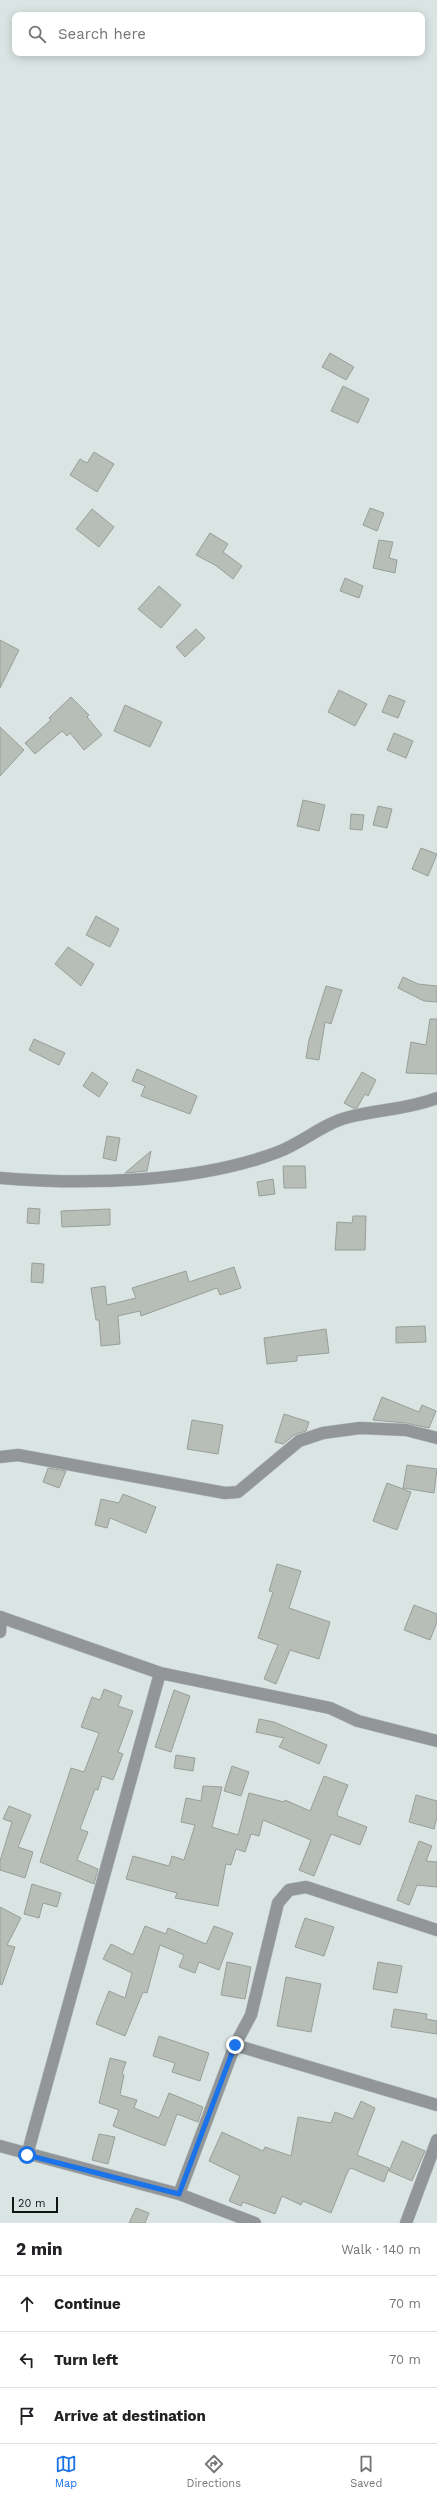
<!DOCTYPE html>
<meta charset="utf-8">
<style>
body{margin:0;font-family:"Work Sans",sans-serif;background:#f2f2f2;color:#202124}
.scale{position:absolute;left:12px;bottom:10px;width:46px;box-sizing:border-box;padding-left:4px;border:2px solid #111514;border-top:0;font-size:11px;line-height:14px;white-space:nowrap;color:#111514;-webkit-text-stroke:3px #dae5e3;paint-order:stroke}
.stop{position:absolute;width:12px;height:12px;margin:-9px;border:3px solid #1a73e8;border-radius:50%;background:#fff}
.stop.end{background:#1a73e8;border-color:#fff;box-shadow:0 1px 4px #0008}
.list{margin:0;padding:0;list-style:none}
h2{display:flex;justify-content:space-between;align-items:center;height:52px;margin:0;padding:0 16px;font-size:17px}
h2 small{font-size:13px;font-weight:400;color:#757577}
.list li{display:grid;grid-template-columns:26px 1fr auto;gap:12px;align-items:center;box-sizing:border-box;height:56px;padding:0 16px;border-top:1px solid #e0e0e0}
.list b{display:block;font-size:15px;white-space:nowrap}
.list em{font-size:13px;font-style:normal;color:#757577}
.icon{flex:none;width:22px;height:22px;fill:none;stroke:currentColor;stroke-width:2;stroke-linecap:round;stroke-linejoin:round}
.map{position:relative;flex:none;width:437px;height:2223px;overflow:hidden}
.search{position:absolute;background:#fff;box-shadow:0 2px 10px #0003;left:12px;right:12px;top:12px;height:44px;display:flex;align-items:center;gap:10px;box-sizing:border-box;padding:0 14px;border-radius:8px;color:#757577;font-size:15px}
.sheet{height:220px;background:#fff}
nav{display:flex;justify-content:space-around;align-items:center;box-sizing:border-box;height:56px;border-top:1px solid #e0e0e0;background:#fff;font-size:11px;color:#757577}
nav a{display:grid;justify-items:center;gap:2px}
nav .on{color:#1a73e8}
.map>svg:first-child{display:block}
.building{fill:#b7beb8;stroke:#989f9a}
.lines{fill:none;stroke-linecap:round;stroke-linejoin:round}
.minor-casing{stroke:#b6c0be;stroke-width:13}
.minor{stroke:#929698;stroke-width:12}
.route{stroke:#1a73e8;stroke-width:5}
</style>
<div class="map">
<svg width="437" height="2223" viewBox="0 0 437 2223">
<rect width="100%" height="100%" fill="#dae5e3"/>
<path class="building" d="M330,353L354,367L346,380L322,367Z
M343,386L369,399L358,423L331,411Z
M94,452L114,464L97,492L70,475L80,459L87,463Z
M370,508L384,513L377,531L363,525Z
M92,509L114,527L99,547L76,529Z
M210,533L228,544L223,552L242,566L233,579L215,565L196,555Z
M379,540L393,542L389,558L397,560L395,573L373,568Z
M345,578L363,586L359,598L340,591Z
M159,586L181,605L161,628L138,609Z
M196,629L205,638L185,657L176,647Z
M0,640L19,650L0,688Z
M339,690L367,704L355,726L328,712Z
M389,695L405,701L398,718L382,712Z
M71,697L89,715L87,717L102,735L84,750L70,733L67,736L62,731L35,754L25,743L51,720L49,718Z
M125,705L162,722L150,747L114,731Z
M0,727L24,750L0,776Z
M394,733L413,741L406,758L387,750Z
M303,800L325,805L319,831L297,826Z
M378,806L392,809L387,828L373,825Z
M351,814L364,815L362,830L350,829Z
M421,848L437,854L428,876L412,869Z
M96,916L119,929L110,947L86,935Z
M68,947L94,964L81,986L55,964Z
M403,977L418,984L437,986V1002L424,1001L398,988Z
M326,986L342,990L331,1024L325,1022L319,1060L306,1058L309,1040Z
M430,1019H437V1074L406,1073L411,1042L426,1045Z
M34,1039L65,1053L59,1065L29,1050Z
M137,1069L197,1096L190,1114L141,1096L145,1086L132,1081Z
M92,1072L108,1083L99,1097L83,1086Z
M362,1072L376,1080L368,1096L365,1094L357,1108H353L344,1103Z
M107,1136L120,1138L116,1161L103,1158Z
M151,1151L147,1171L125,1173Z
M283,1166H305L306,1188H284Z
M273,1179L275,1194L259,1196L257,1182Z
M28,1208L40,1209L39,1224L27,1223Z
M110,1209V1225L62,1227L61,1211Z
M353,1216H366L365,1250H335L337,1222L352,1223Z
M32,1263L44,1264L43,1283L31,1282Z
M234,1267L241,1288L220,1295L217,1288L141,1316L140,1311L118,1316L120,1344L101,1346L99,1320H96L91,1288L105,1286L107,1305L136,1298L132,1288L186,1271L189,1282Z
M425,1326L426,1342L396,1343V1327Z
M326,1329L329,1353L297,1356V1361L267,1364L264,1338Z
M382,1397L419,1412L422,1405L436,1411L429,1428L406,1423L373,1420Z
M284,1414L309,1422L306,1431L294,1435L283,1444L275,1442Z
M192,1420L223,1425L218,1454L187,1449Z
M407,1465L437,1469L434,1493L403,1488Z
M48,1468L66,1471L59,1488L43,1482Z
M387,1483L411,1492L397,1530L373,1521Z
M123,1494L156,1507L146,1533L110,1518L107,1528L95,1525L101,1499L119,1503Z
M277,1564L301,1571L289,1608L330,1622L319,1659L290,1650L276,1684L264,1679L278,1645L258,1638L273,1592L269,1591Z
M414,1605L437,1614V1622L430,1640L404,1630Z
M104,1689L122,1696L118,1706L133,1711L118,1752L123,1754L113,1780L102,1776L98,1790L95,1789L80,1829L88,1832L77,1860L98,1869L94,1884L40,1862L71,1768L84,1772L99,1733L81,1727L92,1697L100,1700Z
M174,1690L190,1696L171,1752L155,1747Z
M259,1719L274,1722L327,1745L319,1764L279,1747L284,1738L256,1732Z
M176,1755L195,1758L193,1771L174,1768Z
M232,1766L249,1772L241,1796L224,1791Z
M324,1776L348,1785L337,1813L338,1816L367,1827L360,1845L331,1834L314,1876L299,1870L311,1840L263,1820L259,1836L251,1834L245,1852L236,1849L231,1865L226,1864L218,1906L175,1898L177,1893L126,1879L133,1856L169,1866L172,1856L184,1860L195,1825L181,1822L186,1798L201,1801L203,1786L222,1787L212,1827L238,1835L249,1793L284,1802L285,1800L310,1811Z
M416,1795L437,1801V1817L434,1829L409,1822Z
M9,1806L31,1815L18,1847L33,1852L25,1878L0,1870V1861L12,1822L3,1819Z
M419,1841L432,1846L426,1861L437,1862V1887L417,1885L409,1905L397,1900Z
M32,1884L61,1893L57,1907L43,1903L39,1918L24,1914Z
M0,1907L21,1918L7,1945L15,1947L2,1985L0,1984Z
M305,1918L334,1927L324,1956L295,1947Z
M145,1926L166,1934L168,1928L206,1944L214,1926L233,1933L219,1970L199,1962L195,1973L179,1967L184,1955L160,1945L147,1993L143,1992L125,2036L96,2024L109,1991L125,1998L132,1973L103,1959L111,1944L133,1955Z
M227,1962L251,1967L245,1999L221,1995Z
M378,1962L402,1966L397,1993L373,1989Z
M286,1977L321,1984L311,2032L277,2026Z
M394,2009L427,2014L426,2019L437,2021V2034L391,2027Z
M159,2036L209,2053L200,2081L172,2072L175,2063L153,2056Z
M110,2058L126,2062L122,2074L124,2075L120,2095L137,2100L134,2108L159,2118L169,2093L203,2107L198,2122L177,2114L165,2146L113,2126L119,2110L99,2103Z
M361,2101L375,2108L357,2155L389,2168L384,2182L351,2168L348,2171L331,2213L303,2201L301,2205L282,2196L275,2214L243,2202L241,2206L229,2201L240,2176L209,2161L222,2132L263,2151L265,2147L291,2156L298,2117L331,2123L335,2112L353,2119Z
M99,2134L115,2137L108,2164L92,2160Z
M402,2141L425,2151L412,2181L389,2171Z
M136,2208L149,2213L145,2223H129Z"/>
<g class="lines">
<g class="minor-casing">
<path id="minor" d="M0,1178C86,1185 197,1183 278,1152C302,1143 324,1123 349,1117C380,1109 405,1110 437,1098
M0,1457L18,1455L225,1493L238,1492L299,1441L323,1433L360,1428L406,1430L437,1438
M0,1617L160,1673L330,1708L358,1721L437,1741
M0,1632L1,1617
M235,2045L437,2105
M0,2146L179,2194L255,2223
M27,2155L160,1673
M179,2194L235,2045L251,2015L278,1903L289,1890L306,1887L437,1930
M406,2223L437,2140"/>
</g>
<use href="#minor" class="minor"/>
</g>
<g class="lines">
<path class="route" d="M27,2155L179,2194L235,2045"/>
</g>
</svg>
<div class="scale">20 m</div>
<div class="stop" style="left:27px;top:2155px"></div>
<div class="stop end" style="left:235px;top:2045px"></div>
<div class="search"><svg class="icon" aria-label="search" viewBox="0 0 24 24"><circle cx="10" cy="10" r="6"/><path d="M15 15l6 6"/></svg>Search here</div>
</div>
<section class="sheet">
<h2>2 min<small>Walk · 140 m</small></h2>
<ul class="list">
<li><svg class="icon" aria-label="ahead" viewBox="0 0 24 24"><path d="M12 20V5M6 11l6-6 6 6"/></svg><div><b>Continue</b></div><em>70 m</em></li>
<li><svg class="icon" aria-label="left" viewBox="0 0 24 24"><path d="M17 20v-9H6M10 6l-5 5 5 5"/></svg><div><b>Turn left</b></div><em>70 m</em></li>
<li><svg class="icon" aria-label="arrive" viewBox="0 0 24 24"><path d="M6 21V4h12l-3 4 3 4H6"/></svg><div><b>Arrive at destination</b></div></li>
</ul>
</section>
<nav>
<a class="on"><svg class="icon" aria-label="map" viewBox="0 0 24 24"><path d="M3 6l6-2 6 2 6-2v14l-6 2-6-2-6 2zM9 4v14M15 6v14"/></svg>Map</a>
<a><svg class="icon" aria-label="directions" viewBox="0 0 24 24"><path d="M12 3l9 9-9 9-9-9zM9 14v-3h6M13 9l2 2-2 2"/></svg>Directions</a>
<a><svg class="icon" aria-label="saved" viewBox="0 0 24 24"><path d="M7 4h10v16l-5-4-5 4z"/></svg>Saved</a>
</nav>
